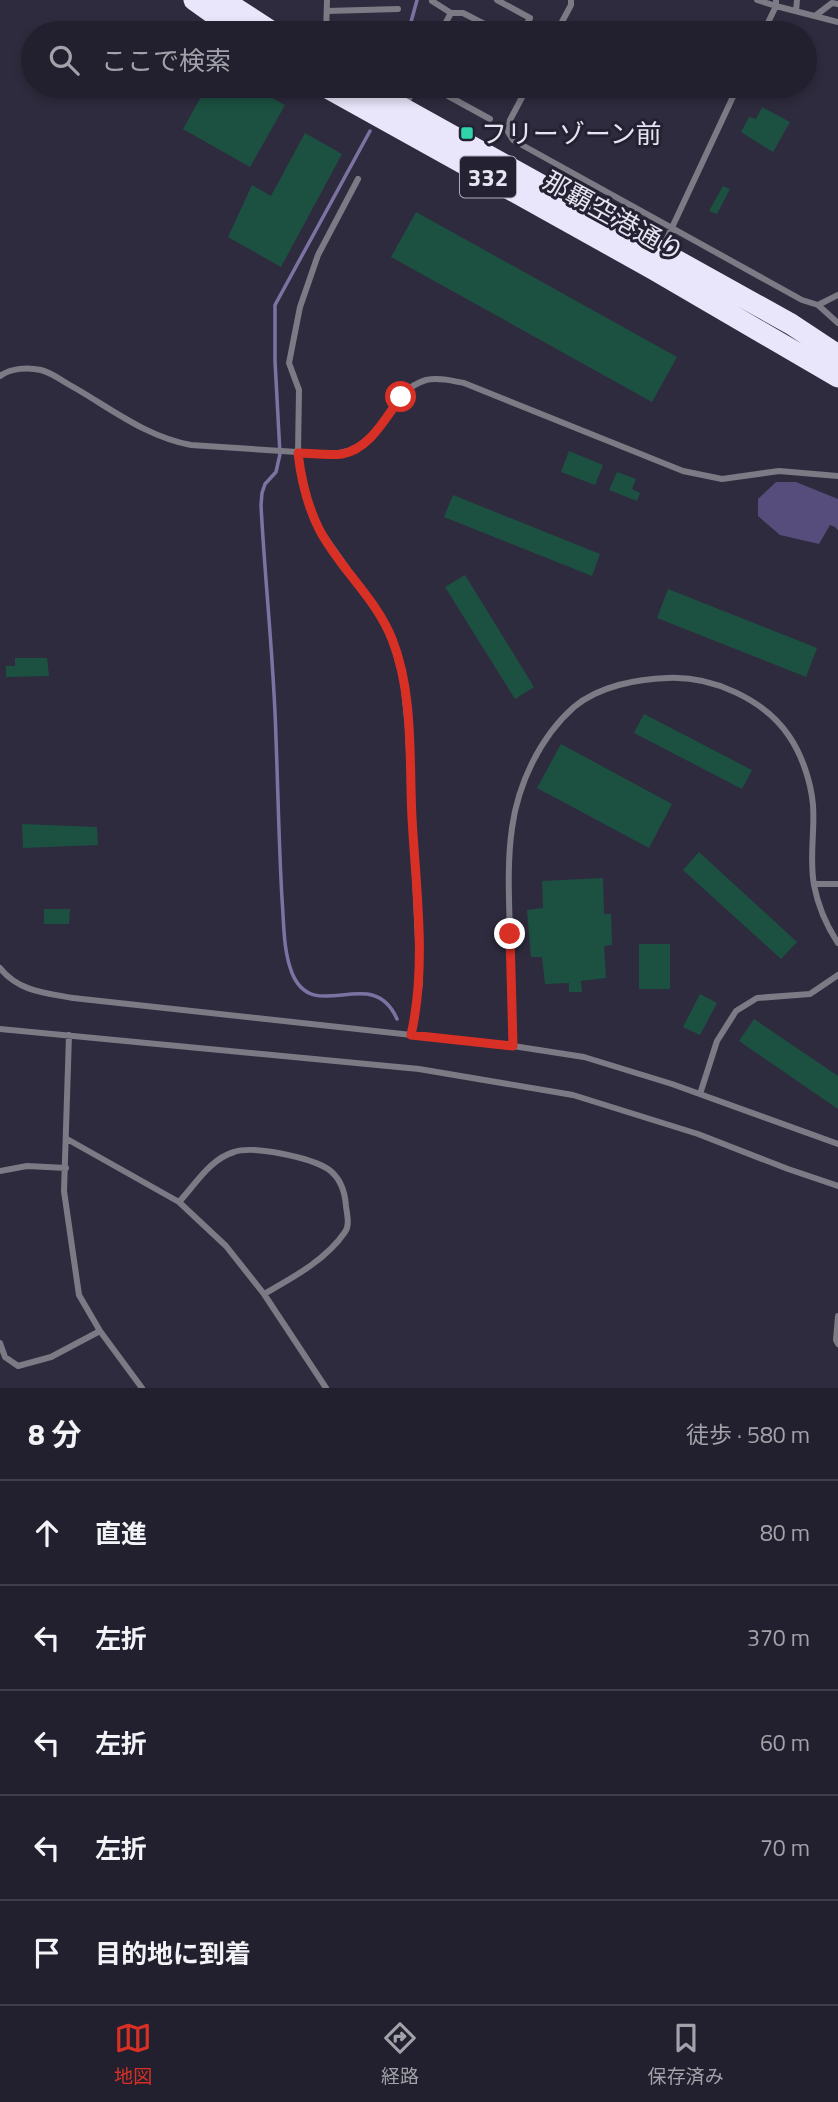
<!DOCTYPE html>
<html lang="ja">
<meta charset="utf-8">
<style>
body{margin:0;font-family:"Titillium Web","Noto Sans JP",sans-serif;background:#2e2d3a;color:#f1f3f6}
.stop{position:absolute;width:21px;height:21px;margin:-16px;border:5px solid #d93025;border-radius:50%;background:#fff}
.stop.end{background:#d93025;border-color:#fff;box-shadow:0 2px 7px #0008}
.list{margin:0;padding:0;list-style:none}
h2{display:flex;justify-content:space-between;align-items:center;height:91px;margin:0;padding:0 28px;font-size:30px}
h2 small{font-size:23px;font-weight:400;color:#a2a3aa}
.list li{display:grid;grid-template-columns:46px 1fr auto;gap:21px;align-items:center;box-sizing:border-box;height:105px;padding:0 28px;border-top:2px solid #3f3e4a}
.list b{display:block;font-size:26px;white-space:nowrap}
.list em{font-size:23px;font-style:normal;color:#a2a3aa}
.icon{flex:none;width:38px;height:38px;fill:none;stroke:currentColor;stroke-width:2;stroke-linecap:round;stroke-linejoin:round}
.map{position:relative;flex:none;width:838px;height:1388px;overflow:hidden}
.search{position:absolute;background:#22202e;box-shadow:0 4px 10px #0003;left:21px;right:21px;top:21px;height:77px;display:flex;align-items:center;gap:18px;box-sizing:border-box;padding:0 24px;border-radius:38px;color:#a2a3aa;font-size:26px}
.sheet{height:616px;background:#22202e}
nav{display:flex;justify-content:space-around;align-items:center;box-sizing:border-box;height:98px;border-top:2px solid #3f3e4a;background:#22202e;font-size:19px;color:#a2a3aa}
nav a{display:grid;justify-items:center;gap:4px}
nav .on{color:#d93025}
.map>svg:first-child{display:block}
.green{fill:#564d7c}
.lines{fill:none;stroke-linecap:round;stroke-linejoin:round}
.stream{stroke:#7d73a3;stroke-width:3.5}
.building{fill:#1c5141}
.lane{stroke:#7c7a85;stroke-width:6}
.highway{stroke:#e9e6fb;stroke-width:21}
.route{stroke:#d93025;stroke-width:9}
.poi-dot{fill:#2fd4aa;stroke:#242133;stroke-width:2.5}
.labels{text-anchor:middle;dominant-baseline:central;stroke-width:6;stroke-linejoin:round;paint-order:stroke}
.shield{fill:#242133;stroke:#acaab8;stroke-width:2}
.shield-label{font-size:24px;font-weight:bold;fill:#e6e4f1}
.poi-label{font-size:26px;fill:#e6e4f1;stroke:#242133;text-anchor:start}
.street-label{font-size:26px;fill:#e6e4f1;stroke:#242133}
</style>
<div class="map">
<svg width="838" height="1388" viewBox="0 0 838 1388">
<rect width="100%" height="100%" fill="#2e2b3e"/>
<path class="green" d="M776,482H796L838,499V530L835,527L830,525L819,544L780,535L758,516V499Z"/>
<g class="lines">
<path class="stream" d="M408,33L417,0
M370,131L275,305V361L280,454L276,472L265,484L262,493L261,505C265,583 274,661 276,739C278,792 279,846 282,899C284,923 283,950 292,973C314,1027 372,962 397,1019"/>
</g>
<path class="building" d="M373,21H396V33H374Z
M207,86H250L285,105L250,167L183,129Z
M762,107L790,122L773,152L741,132L749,117L756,119Z
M305,133L342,154L281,267L228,237L252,185L271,196Z
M723,186L730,189L717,214L709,211Z
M416,212L677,357L652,402L391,257Z
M569,451L603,465L595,485L561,472Z
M617,472L636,479L632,489L640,493L637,501L609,490Z
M453,495L600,554L592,576L444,517Z
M465,575L534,687L515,699L445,587Z
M668,589L817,648L806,677L657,618Z
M15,658H47L49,676L6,677V666H15Z
M644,714L752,770L742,789L634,733Z
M561,744L672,804L649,848L537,788Z
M22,824L97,827L98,845L23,848Z
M699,852L797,942L781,959L683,870Z
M603,878L604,914H611L612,945L604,946L606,978L581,981L582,992H569V983L545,984L542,957H531L527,910L543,908L542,881Z
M44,909H70L69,924H44Z
M639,944H670V989H639Z
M700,994L717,1003L700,1035L683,1027Z
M754,1019L838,1076V1109L739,1041Z"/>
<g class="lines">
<path class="lane" d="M497,0L530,18L522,33
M757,0L776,6V0
M432,1L451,13
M327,11L398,9
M796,11L797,0
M815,16L832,3L838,4
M326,33L327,0
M440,33L451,13H463L502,33
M556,33L571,5V0
M763,33L776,6L838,22
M430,86L490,119
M528,86L510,120L508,132L513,140L802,300L818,305L838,323
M405,107L415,86
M358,179L318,255L300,307L289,363L299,390L298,453L306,497L320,530L377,611L392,639L403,679L408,729L420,983L411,1035
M662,249L738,86
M818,305L838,295
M0,376C11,368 28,367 41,370C53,373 65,383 75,388C113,410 147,437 191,445L328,454C387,453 382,393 426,380C439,377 452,381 464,383L683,471L722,479L779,471L838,476
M814,884H838
M0,968C18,991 45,993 73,998L513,1046L584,1057L672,1084L838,1144
M0,1029L419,1069L573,1095L698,1134L788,1169L838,1186
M69,1035L64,1191L79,1295L100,1331L142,1388
M513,1046C512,1008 511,971 510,934C509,899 507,863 512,828C518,784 540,737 574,707C599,686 637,679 668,678C712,676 764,699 789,736C802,755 811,782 813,805C815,832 809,858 814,885C818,906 826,925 838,943
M700,1094L717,1041L736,1011L757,998L810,994L838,975
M67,1139L179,1202L226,1246L264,1294L326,1388
M0,1171L27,1166L66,1168
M179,1202C195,1185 210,1159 234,1152C254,1145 311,1158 328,1169C341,1178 345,1192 346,1206C347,1215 350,1225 345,1232C326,1260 292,1278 264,1294
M838,1316L836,1340L838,1344
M0,1343L5,1357L18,1366L51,1357L100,1331"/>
<path class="highway" d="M194,0L240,33
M223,0L274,33
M324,86L653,269L838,377
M363,86L791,324L838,355"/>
</g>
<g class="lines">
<path class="route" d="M401,397C386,417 370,449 342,454C328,456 312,453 298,453C301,479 307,505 319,529C339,568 376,598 392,639C414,694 409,760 412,818C416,890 427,965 411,1035L513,1046L510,934"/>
</g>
<rect class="poi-dot" x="460" y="126" width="14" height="14" rx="3.5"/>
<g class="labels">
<rect class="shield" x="460" y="156.5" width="56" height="41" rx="5"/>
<g class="shield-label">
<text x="488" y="177">332</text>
</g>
<g class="poi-label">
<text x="481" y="133">フリーゾーン前</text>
</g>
<g class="street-label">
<text transform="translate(614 216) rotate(29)">那覇空港通り</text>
</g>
</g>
</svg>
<div class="stop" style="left:401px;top:397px"></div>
<div class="stop end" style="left:510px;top:934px"></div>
<div class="search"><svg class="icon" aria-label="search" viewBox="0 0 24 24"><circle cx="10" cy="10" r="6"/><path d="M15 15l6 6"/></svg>ここで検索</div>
</div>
<section class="sheet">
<h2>8 分<small>徒歩 · 580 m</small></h2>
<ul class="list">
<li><svg class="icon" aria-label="ahead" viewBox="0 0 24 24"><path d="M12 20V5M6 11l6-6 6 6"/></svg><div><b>直進</b></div><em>80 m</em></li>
<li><svg class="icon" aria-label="left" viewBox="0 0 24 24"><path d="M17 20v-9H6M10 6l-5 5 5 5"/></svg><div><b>左折</b></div><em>370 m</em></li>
<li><svg class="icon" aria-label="left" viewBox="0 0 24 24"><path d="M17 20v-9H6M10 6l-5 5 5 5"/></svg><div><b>左折</b></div><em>60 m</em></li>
<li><svg class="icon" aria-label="left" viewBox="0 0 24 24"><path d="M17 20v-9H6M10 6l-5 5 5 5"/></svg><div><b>左折</b></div><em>70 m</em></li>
<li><svg class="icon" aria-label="arrive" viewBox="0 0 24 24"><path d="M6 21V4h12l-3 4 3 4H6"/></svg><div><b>目的地に到着</b></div></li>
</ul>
</section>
<nav>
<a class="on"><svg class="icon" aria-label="map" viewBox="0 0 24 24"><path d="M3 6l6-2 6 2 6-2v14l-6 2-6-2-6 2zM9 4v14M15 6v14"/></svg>地図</a>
<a><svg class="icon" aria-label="directions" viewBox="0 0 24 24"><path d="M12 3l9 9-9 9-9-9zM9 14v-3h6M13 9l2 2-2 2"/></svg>経路</a>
<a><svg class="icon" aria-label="saved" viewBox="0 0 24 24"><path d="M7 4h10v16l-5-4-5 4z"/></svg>保存済み</a>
</nav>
